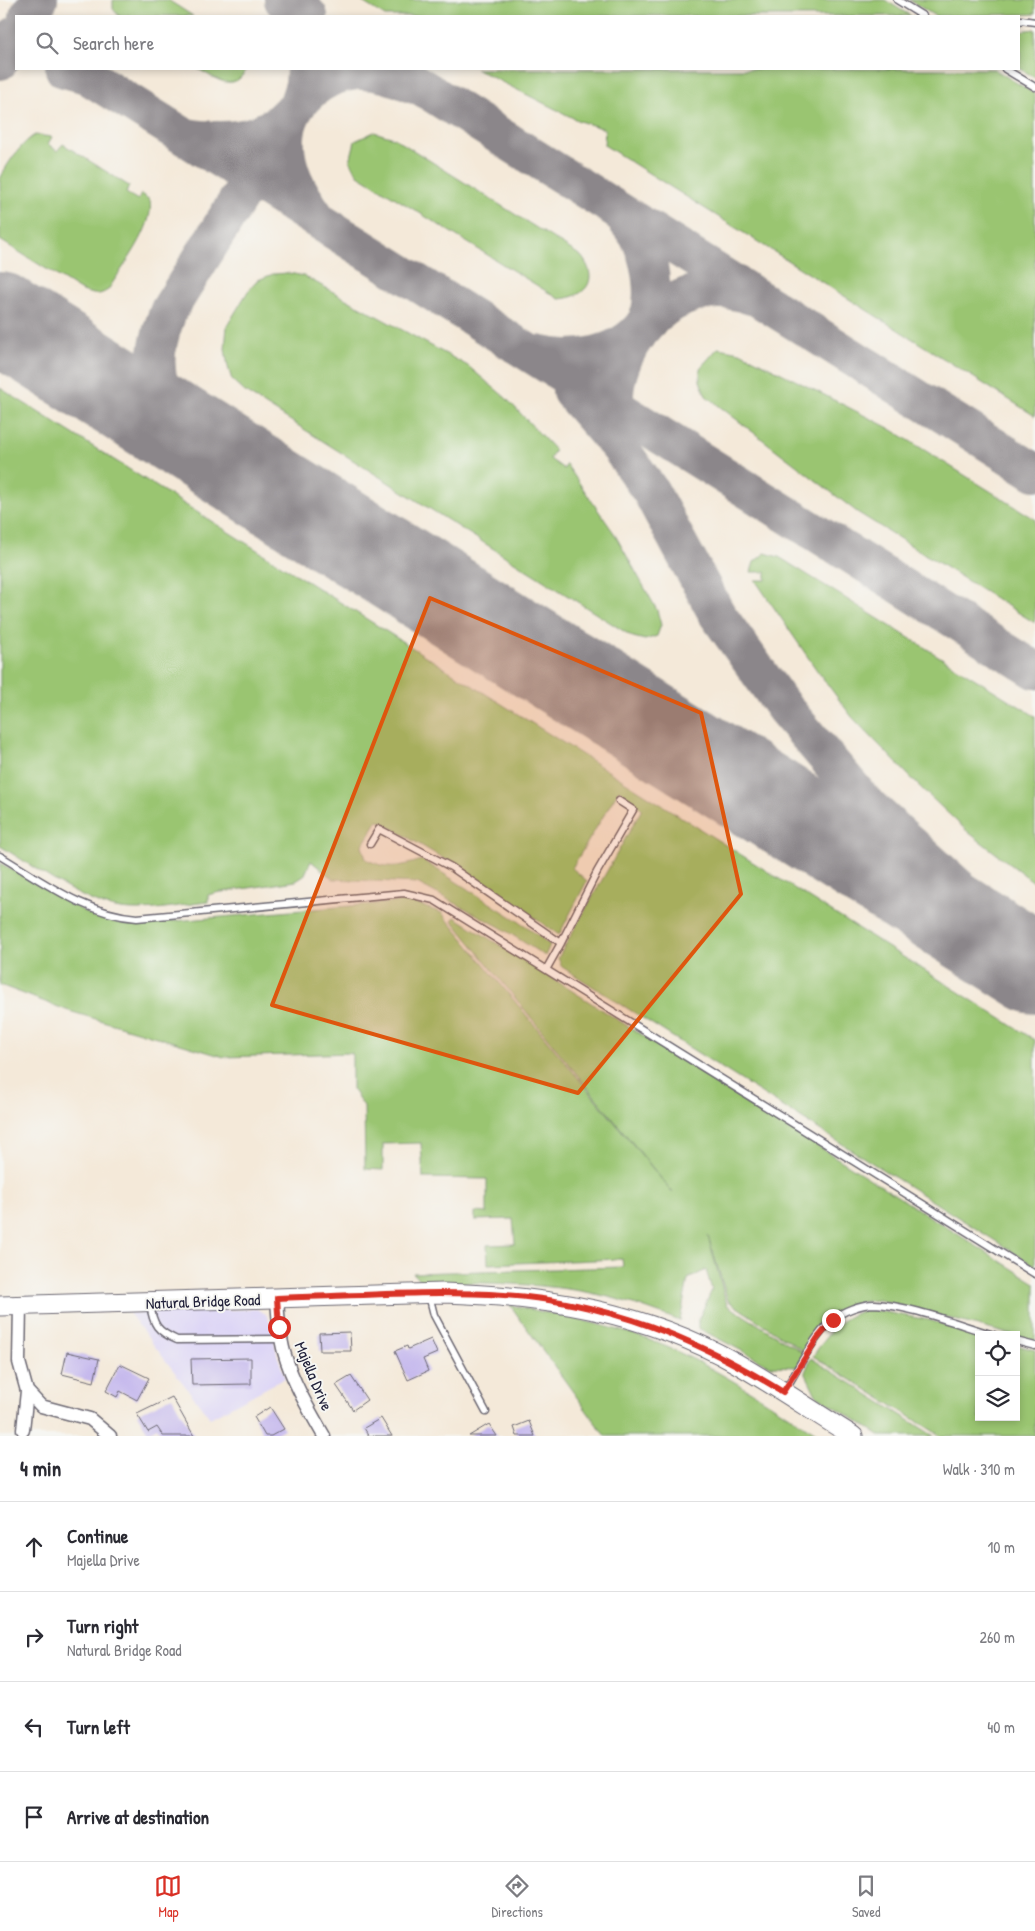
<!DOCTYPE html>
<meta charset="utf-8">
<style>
body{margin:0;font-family:"Patrick Hand",sans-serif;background:#f2f2f3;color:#2b2b33}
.controls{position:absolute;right:15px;bottom:15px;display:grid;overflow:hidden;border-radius:0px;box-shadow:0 2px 8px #0003}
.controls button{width:45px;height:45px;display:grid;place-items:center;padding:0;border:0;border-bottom:1px solid #e1e1e2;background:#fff;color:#2b2b33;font:25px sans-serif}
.stop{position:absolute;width:15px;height:15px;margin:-11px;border:4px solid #d93025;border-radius:50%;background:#fff}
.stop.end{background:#d93025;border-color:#fff;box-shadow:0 1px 5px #0008}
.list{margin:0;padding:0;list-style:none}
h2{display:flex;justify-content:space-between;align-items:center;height:65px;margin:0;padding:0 20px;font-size:21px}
h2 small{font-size:16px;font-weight:400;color:#7c7c81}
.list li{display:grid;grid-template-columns:32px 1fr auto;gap:15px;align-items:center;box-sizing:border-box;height:90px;padding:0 20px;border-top:1px solid #e1e1e2}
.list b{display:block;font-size:19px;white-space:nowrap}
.list p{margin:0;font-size:16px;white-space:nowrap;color:#7c7c81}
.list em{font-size:16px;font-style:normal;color:#7c7c81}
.icon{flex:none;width:28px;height:28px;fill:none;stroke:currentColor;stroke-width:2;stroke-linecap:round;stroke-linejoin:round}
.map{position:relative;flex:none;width:1035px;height:1436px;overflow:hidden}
.search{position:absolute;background:#fff;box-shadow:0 2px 8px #0003;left:15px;right:15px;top:15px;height:55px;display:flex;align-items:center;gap:12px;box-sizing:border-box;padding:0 18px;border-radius:0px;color:#7c7c81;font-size:19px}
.sheet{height:425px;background:#fff}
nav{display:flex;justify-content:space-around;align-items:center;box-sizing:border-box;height:70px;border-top:1px solid #e1e1e2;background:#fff;font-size:14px;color:#7c7c81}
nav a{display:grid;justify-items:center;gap:2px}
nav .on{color:#d93025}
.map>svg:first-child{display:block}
.built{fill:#ddd5f6}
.green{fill:#9ac571;stroke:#5e7456}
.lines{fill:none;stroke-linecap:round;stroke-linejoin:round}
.taxiway{stroke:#8b868a;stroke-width:38}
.runway{stroke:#8b868a;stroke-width:92}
.building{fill:#c4b7ed}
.lane-casing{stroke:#6c6872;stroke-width:9}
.street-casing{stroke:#6c6872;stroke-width:15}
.secondary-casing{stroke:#6c6872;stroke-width:21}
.lane{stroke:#fff;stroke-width:6}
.street{stroke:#fff;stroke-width:12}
.secondary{stroke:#fff;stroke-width:19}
.route{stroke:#d93025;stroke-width:6}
.marked{fill:#de560e;fill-opacity:0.2;stroke:#de560e;stroke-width:4;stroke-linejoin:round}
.labels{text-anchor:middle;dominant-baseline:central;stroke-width:4;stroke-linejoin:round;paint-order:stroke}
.street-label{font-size:16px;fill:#22223b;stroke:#f6f6f2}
</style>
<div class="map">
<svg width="1035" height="1436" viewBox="0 0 1035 1436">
<rect width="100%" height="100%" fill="#f6f6f2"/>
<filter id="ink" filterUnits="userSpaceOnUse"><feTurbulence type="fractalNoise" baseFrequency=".02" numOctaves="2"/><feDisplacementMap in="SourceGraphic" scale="10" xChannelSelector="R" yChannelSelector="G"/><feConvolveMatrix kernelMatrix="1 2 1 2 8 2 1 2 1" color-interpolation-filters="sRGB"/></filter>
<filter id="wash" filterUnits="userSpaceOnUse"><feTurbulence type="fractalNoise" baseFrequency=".0096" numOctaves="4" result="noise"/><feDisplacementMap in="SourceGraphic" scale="20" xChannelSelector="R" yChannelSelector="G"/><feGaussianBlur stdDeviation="1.12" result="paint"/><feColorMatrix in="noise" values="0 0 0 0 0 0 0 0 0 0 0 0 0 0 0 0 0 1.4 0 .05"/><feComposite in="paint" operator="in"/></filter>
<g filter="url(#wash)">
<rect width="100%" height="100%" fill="#f4e9d9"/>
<path class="built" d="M257,1309L266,1314L271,1324L277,1354L285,1378L210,1418L129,1313Z"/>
<path class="green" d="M113,0H168L193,16H119L113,9Z
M359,0H885L911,16H385Z
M909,0H1035V14L935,16Z
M1035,29V78L1019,68L1021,51L1019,50V31Z
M198,69H246C235,94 215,78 198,69Z
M476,69H994L1035,94V416L604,145L605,129L579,121Z
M374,132L394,138L581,256C600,279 587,297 559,299L358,175L350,161L355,141Z
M35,135L52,137L48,144L57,151L63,144L129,186L126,193L138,200L141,194L150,200C155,228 122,267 108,290C98,297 91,294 80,290L0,240C0,221 0,199 0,181C2,169 24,140 35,135Z
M289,273L304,276L468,366L506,398L555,450L550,459L564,469L566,464L614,533L657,610L661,625L657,636L645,640L633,637L245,392L232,380L228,367L225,349L227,326L248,291L258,280L273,274Z
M718,348L740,352L889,428L1035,519V623L857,512L706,396L700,381V368Z
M0,388L1035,1040V1266L562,967L558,958L642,809L619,790L572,868L587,881L559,935L480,880L378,820L362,846L366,859C387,870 399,867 422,860L526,926L550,945L545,956L500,927L417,883L333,879L311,861L304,876L296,881L215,893L208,895V902C179,905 145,914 115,908C79,901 32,865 0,846Z
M765,553L779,557L1035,716V883L968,832L919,786L852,717L816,669L755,580H766V572H751L754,562Z
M0,863L96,918L128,925L408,901L442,913L673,1193L452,920L455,917L1035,1283V1341L879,1300C832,1303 831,1318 805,1352L728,1301L708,1236L727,1305L804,1353L797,1367L771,1366L698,1328V1320L712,1290L706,1270L688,1279L680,1321C654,1311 628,1301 600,1295C543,1282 481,1283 423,1282L413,1273L623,1267L622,1259L488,1264L487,1245L515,1244L513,1219L475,1220V1212L487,1213V1179L423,1178L421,1143L383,1144V1170L365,1169L364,1106L352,1089V1053L224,1057L69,1011L0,985Z
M510,1305C566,1317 624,1327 676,1351C727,1374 774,1407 821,1436H605Z
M868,1309L929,1320L979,1335V1417H1016V1345L1035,1350V1436H941L813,1356C830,1331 838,1318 868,1309Z
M811,1358L934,1436H881L816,1395L805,1372Z"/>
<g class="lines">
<path class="taxiway" d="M283,0L309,16
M28,16L39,0
M0,61L16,35
M64,69L86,75L1035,670
M393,69L1035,472
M187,137C223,143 264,142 289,113
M316,217C299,193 284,168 286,137C288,102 322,74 356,71C377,70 396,76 414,85
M537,354C572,363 619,357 643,326C658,306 651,265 642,244C638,233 629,224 622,215
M571,392L620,448L651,492L717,614L785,709L866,804L1035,956
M618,427C598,351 673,267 751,296
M204,446C159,400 143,373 169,310L298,103L304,85L305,69"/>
<path class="runway" d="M0,318L1035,968"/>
</g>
<g id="blocks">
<path class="building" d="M350,1332L351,1351H320L319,1333Z
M431,1339L437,1353L423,1359L428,1371L408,1380L395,1351L407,1346L408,1349Z
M67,1352L99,1359L94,1382L62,1374Z
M251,1358V1384L192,1385L191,1359Z
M120,1364L149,1378L137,1400L120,1391L117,1397L106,1391Z
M351,1376L367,1400L353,1410L336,1385Z
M172,1397L194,1436H163L157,1427L148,1432L137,1414Z
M270,1407L284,1429L271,1436H265L254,1417Z
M381,1418L392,1436H369L364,1428Z
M529,1421L535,1436H517L514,1427Z
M489,1424L497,1436H469Z"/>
</g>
</g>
<g filter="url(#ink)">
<use href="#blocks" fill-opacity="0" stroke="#6c6872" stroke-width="1"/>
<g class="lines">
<g class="lane-casing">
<path id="lane" d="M897,0L923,16
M1019,22L1021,20L1035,22
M1005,69L1035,87
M370,844L379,829L451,867L561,943L547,968
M0,856C44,882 85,914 137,918L404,893L434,900L1035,1274
M561,943L597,872L633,810L619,801
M429,1295L434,1315L486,1412
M150,1304C153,1325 157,1331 177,1340L281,1339
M1016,1341L1035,1346
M785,1390C799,1367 812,1339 832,1320C842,1311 861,1304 875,1304C908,1305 960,1325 994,1335"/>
</g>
<g class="street-casing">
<path id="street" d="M277,1298C278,1317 279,1334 284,1352C292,1381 309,1410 324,1436
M20,1305L19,1362L27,1391L41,1406L90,1419L110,1436
M23,1430L27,1391"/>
</g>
<g class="secondary-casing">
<path id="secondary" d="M0,1306L443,1293C547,1296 645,1312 736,1363C776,1386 814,1412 853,1436"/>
</g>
<use href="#lane" class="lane"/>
<use href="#street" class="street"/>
<use href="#secondary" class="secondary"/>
</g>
</g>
<g class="lines" filter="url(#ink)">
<path class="route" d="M279,1327L277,1298C352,1296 429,1290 504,1295C607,1302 696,1338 783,1392L817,1339L833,1320"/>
</g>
<path class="marked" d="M430,598L701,713L741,894L578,1093L272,1005Z"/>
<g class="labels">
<g class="street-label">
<text transform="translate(203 1301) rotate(-2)">Natural Bridge Road</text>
<text transform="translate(314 1376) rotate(67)">Majella Drive</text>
</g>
</g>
</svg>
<div class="controls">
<button><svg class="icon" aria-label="locate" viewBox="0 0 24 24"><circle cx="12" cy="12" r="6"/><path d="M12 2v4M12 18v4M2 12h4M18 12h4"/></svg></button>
<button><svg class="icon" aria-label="layers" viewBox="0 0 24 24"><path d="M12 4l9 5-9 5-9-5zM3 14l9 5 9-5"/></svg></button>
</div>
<div class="stop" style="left:279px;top:1327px"></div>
<div class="stop end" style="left:833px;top:1320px"></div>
<div class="search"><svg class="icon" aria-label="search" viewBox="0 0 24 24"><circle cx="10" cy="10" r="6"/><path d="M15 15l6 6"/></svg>Search here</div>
</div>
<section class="sheet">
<h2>4 min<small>Walk · 310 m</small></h2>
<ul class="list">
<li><svg class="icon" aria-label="ahead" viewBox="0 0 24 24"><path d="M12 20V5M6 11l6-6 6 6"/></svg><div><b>Continue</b><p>Majella Drive</p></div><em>10 m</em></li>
<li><svg class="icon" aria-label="right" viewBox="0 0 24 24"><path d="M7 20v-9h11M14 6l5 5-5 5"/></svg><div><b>Turn right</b><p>Natural Bridge Road</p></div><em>260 m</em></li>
<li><svg class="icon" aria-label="left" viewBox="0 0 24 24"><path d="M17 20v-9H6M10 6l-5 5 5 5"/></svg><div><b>Turn left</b></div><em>40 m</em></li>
<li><svg class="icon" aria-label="arrive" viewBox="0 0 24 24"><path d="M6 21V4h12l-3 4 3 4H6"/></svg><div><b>Arrive at destination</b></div></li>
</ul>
</section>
<nav>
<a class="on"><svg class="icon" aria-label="map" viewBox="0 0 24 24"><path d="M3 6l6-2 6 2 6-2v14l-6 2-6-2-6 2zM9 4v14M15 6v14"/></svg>Map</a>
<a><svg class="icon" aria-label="directions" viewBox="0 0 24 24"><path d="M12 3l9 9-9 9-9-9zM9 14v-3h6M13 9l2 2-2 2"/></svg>Directions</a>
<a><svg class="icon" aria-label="saved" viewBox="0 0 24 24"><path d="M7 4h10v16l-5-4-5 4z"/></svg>Saved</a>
</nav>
